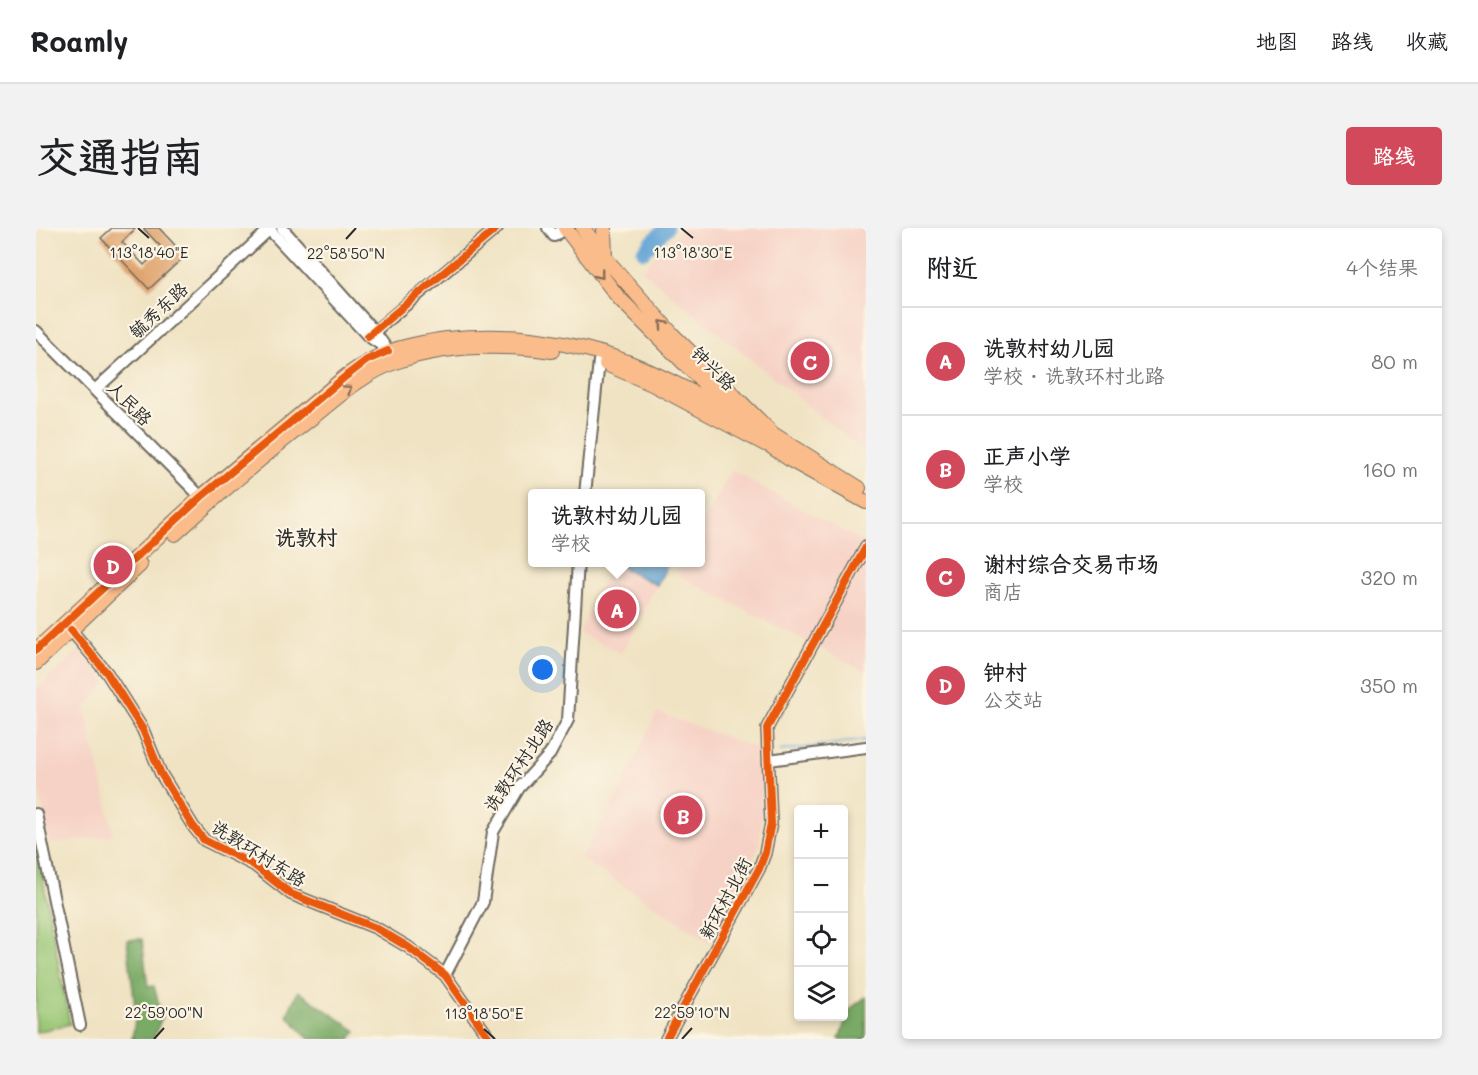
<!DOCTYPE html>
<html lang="zh">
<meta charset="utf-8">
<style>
body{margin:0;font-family:Mali,"LXGW WenKai TC",sans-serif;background:#f2f2f2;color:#202124}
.controls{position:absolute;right:18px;bottom:18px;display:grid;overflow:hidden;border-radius:6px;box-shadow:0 3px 9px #0003}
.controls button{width:54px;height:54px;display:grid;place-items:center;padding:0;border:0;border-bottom:2px solid #e0e0e0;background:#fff;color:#202124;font:30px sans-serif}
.you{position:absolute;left:507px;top:442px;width:21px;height:21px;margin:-15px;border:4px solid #fff;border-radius:50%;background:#1a73e8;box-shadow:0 0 0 9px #1a73e833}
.badge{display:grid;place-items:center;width:39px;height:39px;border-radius:50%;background:#d1495b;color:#fff;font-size:20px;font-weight:700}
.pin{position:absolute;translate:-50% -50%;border:3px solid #fff;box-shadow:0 2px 6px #0006}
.popup{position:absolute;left:492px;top:261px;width:177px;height:78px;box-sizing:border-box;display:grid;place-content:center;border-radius:6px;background:#fff;filter:drop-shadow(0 2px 4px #0005);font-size:20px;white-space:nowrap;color:#757577}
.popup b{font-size:22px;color:#202124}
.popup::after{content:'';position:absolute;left:50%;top:100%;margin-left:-12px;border:12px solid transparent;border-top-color:#fff}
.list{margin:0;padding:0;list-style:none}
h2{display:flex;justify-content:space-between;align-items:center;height:78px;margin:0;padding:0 24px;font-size:26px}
h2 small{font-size:20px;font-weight:400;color:#757577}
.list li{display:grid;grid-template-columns:39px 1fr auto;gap:18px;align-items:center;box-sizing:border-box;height:108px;padding:0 24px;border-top:2px solid #e0e0e0}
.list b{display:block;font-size:22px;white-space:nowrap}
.list p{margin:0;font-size:20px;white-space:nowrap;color:#757577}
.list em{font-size:20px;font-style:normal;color:#757577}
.icon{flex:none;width:33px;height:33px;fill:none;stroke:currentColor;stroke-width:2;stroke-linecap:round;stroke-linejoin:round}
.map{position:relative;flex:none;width:830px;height:811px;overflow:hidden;border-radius:6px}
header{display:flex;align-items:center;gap:36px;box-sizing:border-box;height:84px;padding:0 30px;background:#fff;border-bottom:2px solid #e0e0e0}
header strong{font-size:28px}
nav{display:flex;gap:33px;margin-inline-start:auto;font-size:21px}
.intro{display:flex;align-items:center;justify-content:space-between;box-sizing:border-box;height:144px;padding:0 36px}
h1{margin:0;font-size:42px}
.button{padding:15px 27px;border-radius:6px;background:#d1495b;color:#fff;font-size:21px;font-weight:700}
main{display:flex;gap:36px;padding:0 36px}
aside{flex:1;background:#fff;border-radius:6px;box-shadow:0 3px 9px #0003}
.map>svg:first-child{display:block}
.built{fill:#f6d1c5}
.green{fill:#98c675;stroke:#627850;stroke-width:1.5}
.forest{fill:#7aab66;stroke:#526b48;stroke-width:1.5}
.water{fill:#61a3d5;stroke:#466780;stroke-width:1.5}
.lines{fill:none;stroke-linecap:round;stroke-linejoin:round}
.stream{stroke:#61a3d5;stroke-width:2}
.river{stroke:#61a3d5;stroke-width:15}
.building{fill:#dfa16b}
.minor-casing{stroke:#706b60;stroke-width:14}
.major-casing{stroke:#706b60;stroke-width:16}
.minor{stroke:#fff;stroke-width:10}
.major{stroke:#f9bc8a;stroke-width:14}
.cycleway-casing{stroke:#fcf5e5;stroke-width:11}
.cycleway{stroke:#e8590c;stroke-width:8}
.oneway{stroke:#886c56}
.ticks{fill:none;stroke:#2b2b2b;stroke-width:2}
.labels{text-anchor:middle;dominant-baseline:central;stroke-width:4.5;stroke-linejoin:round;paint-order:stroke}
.street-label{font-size:18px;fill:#2b2b2b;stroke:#fcf5e5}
.quarter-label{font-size:21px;font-weight:bold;fill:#2b2b2b;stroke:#fcf5e5}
.ticks-label{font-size:15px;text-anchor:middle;fill:#2b2b2b;stroke:#fcf5e5;stroke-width:4.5;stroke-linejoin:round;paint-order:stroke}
</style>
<header>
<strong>Roamly</strong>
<nav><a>地图</a><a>路线</a><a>收藏</a></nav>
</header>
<div class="intro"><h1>交通指南</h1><a class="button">路线</a></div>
<main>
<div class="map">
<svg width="830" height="811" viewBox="0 0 830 811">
<rect width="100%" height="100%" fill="#fcf5e5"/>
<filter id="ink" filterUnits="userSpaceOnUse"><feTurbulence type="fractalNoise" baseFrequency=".0167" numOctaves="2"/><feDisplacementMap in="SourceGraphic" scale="12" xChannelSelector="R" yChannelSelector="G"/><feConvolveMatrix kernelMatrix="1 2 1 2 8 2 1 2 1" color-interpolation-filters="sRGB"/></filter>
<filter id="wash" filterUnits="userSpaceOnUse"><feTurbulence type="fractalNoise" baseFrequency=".008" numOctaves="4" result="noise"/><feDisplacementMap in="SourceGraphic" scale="24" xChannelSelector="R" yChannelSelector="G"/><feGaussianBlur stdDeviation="1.35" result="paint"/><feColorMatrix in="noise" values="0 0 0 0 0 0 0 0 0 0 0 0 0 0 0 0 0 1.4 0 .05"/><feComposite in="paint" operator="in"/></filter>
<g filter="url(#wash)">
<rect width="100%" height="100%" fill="#f0e3c3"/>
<path class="built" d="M646,0H830V225L605,42Z
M696,242L830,316V444L645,349L641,340L644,335L665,334V297Z
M574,336L621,357L585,425L543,405Z
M43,422L71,455L49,480L78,607L13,616L0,545V462Z
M621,484L728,523L724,617L673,713L544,630L587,557Z"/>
<path class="green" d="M0,614L34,796L0,804Z"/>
<path class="forest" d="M106,711L112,759L118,758L126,789L117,811H96L100,787L91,712Z
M262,763L320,803L314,811H273L251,787Z
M830,769V811H803L814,781Z"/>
<path class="water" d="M575,334H631L632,336L621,357Z"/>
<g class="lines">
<path class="stream" d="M744,523L830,512"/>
<path class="river" d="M608,23L630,0"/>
</g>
<g id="blocks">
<path class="building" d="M76,0H100L86,14L108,37L126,20L107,0H123L149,28L113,61L65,10Z"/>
</g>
</g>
<g filter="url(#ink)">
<use href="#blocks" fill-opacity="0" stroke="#706b60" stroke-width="1.5"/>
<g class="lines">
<g class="minor-casing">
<path id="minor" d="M232,0L332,108L344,116
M246,0L338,103L356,128
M512,0L518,8L529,0
M0,103L165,269
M333,108L461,0
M59,162L235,0
M549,266L563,133
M35,402L71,445L107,502L125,546L157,598L168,612L218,637L255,666L340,700L372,719L409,747L454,811
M733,532L830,519
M0,586L44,797
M409,747L447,674L457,604L483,560L514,526L532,492L542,334
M630,811L723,641L729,625L735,595L731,500L830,319"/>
</g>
<g class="major-casing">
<path id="major" d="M529,0L582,69L693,180
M547,0L569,30L637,107L737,206L823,260
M568,0L569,30
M570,136L616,156L729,216
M723,210L756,233L830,274
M139,306C185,264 233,223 282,185C306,165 332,143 362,133C412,116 465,116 516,123
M0,422L165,269L310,148C344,123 369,117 411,111C473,104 535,113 594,135C642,154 690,183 737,206
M0,435L104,337"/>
</g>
<use href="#minor" class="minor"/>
<use href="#major" class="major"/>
<g class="cycleway-casing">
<path id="cycleway" d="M332,108L461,0
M35,402L71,445L107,502L125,546L157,598L168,612L218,637L255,666L340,700L372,719L409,747L454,811
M0,422L165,269L310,148L331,132L352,123
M630,811L723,641L729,625L735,595L731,500L830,319"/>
</g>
<use href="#cycleway" class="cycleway"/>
</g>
<defs><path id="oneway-chevron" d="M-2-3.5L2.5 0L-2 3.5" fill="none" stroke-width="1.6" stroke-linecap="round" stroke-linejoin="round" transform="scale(1.5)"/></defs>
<g class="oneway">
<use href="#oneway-chevron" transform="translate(564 47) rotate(51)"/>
<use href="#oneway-chevron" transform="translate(627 96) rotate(-131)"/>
<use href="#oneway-chevron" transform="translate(312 161) rotate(-35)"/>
</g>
</g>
<path class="ticks" d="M102,0L113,10M645,0L657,10M310,11L320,0M448,801L459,811M118,811L128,800M646,811L656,800"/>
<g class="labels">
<g class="street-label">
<text transform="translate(122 82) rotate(-43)">毓秀东路</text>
<text transform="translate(678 140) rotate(45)">钟兴路</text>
<text transform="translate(94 175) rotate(45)">人民路</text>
<text transform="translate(482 537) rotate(-56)">诜敦环村北路</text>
<text transform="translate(223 625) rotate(32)">诜敦环村东路</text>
<text transform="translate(689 670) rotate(-62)">新环村北街</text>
</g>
<g class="quarter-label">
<text x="270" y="308">诜敦村</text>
</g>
</g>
<g class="ticks-label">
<text x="657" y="30">113°18'30"E</text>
<text x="113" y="30">113°18'40"E</text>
<text x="310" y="31">22°58'50"N</text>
<text x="128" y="790">22°59'00"N</text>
<text x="656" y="790">22°59'10"N</text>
<text x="448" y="791">113°18'50"E</text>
</g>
</svg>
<div class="controls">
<button>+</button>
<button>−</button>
<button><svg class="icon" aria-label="locate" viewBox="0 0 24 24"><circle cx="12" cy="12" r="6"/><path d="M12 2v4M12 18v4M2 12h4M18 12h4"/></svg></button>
<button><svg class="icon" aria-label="layers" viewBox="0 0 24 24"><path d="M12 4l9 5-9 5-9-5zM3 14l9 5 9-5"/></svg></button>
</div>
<div class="you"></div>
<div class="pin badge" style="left:581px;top:381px">A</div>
<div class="popup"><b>诜敦村幼儿园</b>学校</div>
<div class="pin badge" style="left:647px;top:587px">B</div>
<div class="pin badge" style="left:774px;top:133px">C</div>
<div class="pin badge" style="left:77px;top:337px">D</div>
</div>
<aside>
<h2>附近<small>4个结果</small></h2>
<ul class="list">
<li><span class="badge">A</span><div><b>诜敦村幼儿园</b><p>学校 · 诜敦环村北路</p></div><em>80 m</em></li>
<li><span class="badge">B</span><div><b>正声小学</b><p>学校</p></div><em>160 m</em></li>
<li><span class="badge">C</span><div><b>谢村综合交易市场</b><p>商店</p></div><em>320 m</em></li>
<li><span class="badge">D</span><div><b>钟村</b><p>公交站</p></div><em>350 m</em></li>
</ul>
</aside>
</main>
